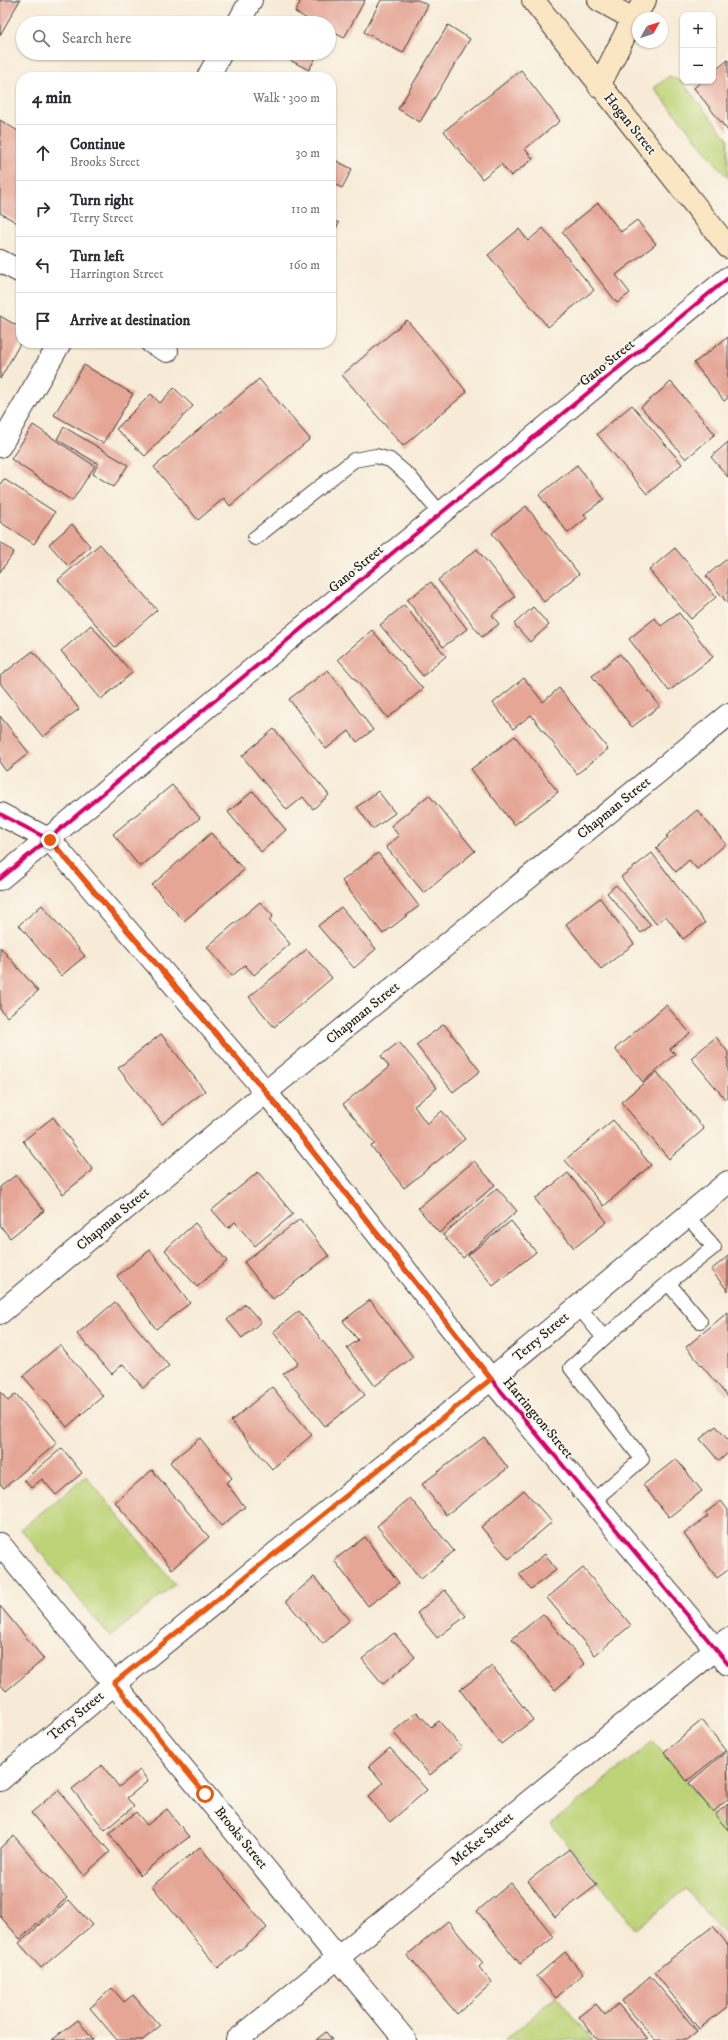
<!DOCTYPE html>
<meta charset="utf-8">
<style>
body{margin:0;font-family:"IM FELL DW Pica",serif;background:#f2f2f3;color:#2b2b33}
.controls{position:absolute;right:12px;top:12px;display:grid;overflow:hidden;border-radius:8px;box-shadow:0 1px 3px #0004}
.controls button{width:36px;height:36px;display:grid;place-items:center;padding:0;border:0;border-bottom:1px solid #e1e1e2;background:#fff;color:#2b2b33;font:20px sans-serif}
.compass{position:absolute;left:632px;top:12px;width:36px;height:36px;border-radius:50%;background:#fff;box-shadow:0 1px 3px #0004;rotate:51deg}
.stop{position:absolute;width:12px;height:12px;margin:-9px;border:3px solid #ea580c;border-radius:50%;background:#fff}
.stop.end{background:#ea580c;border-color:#fff;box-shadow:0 1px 4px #0008}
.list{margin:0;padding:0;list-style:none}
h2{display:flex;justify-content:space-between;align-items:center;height:52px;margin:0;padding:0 16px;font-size:17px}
h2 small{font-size:13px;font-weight:400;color:#7c7c81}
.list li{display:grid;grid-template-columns:26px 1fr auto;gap:12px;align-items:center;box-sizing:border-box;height:56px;padding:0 16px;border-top:1px solid #e1e1e2}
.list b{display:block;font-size:15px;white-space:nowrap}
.list p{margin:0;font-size:13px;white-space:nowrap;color:#7c7c81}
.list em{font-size:13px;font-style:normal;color:#7c7c81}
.icon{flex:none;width:22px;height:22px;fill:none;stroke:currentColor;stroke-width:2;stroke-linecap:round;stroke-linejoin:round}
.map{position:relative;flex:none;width:728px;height:2040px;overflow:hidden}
.search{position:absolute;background:#fff;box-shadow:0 1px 3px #0004;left:16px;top:16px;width:320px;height:44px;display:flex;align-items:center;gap:10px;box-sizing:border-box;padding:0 14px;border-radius:22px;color:#7c7c81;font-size:15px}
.panel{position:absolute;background:#fff;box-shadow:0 1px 3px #0004;left:16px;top:72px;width:320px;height:276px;border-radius:16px}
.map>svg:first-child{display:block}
.green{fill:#bdd377;stroke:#6c784a}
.building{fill:#e5a696}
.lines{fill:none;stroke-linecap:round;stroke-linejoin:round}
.lane-casing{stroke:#3d3b38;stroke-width:16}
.street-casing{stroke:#3d3b38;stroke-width:24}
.secondary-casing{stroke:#3d3b38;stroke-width:24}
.lane{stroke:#fff;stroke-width:14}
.street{stroke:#fff;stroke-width:22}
.secondary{stroke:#fbe6c4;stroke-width:22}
.cycleway-casing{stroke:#fbf7ec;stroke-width:6}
.cycleway{stroke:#d6006c;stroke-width:4}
.route{stroke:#ea580c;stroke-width:5}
.labels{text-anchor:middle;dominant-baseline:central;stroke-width:3;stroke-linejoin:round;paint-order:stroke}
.street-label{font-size:14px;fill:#1c1c1c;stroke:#fbf7ec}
</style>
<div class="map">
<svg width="728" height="2040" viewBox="0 0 728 2040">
<rect width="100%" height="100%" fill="#fbf7ec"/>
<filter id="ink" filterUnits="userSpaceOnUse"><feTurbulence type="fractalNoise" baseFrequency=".025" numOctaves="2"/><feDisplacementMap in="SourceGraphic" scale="8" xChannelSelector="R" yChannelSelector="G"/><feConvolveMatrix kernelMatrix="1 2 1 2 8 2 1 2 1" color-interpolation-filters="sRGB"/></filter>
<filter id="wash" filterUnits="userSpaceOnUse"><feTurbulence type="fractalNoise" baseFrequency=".012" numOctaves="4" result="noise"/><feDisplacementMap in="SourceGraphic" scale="16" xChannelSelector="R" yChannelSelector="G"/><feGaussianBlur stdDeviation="0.9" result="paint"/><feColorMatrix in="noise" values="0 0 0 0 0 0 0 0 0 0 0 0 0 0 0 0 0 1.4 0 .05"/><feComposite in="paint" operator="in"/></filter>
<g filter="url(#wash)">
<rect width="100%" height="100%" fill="#f7ebd7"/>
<path class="green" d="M669,76L682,82L728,139V178L654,88Z
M86,1476L175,1584L110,1637L21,1529Z
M653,1741L728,1833V1939L686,1889L636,1929L551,1824Z
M557,1996L593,2040H505Z"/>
<g id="blocks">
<path class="building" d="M0,0H20L0,35Z
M301,0H365L344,38L329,30V23H315L295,12Z
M381,0H418L428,5L403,53L364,32Z
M448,25L470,39L420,122L398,109Z
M276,53H318L309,70Z
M728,60V131L694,88L702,81H713V72Z
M521,70L560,121L525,149L533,159L511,176L501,164L482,179L444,131Z
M0,120L21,133V225L0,213Z
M331,158L352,169L342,188L331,182Z
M598,203L621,232L637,220L656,244L616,275L630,293L617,303L562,232Z
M331,219L339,223L331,238Z
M543,228L594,290L548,327L488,255L519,229L528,241Z
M0,316L21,328V342L0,379Z
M407,320L467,392L403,446L342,375Z
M728,337V398L724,401L694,363Z
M84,365L133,394L103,443L54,415Z
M259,379L310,439L230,506L224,498L198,520L154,467Z
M671,382L715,434L686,459L641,407Z
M174,388L193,406L145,456L116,429L151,394L160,403Z
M632,405L682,464L647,494L597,434Z
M33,425L95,466L72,501L11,459Z
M64,427L128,465L114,487L93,474L98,464L57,439Z
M728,442V477L711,457Z
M577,465L604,499L584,514L587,518L568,533L539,495Z
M4,479L55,512L34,544L0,522V484Z
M526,506L579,574L544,602L492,533Z
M72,524L90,546L68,566L49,544Z
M0,542L14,552L0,572Z
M100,544L157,610L115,647L58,580Z
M675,548L716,597L691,619L649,570Z
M477,549L515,597L492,615L499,624L482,637L438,580Z
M728,558V604L706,576Z
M431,582L467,629L443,647L407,600Z
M404,605L446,656L423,676L380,625Z
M533,607L549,625L530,642L514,624Z
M679,613L713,657L669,691L629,639L655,618L661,626Z
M91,625L132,673L101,699L61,651Z
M372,630L423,689L388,718L338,659Z
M33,651L79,709L43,737L0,683V676Z
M620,654L660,706L632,727L592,676Z
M328,670L373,730L357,742L349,731L326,749L289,699Z
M524,678L543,702L559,688L608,749L577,774L531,715L513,729L493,703Z
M0,716L29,753L6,771L0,763Z
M274,729L329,795L313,809L303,797L287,810L242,756Z
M515,736L558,792L514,825L471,769Z
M172,785L200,818L140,867L113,834Z
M253,791L286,830L261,852L228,812Z
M378,791L395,813L373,829L357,807Z
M429,795L475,851L424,893L386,847L399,836L391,826Z
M697,810L726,844L697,869L689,860L676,872L656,848L668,837L666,836Z
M211,833L244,870L184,921L152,885Z
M378,853L419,906L383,934L342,881Z
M652,853L705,923L683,939L666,916L656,924L621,877Z
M616,885L651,925L641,933L607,893Z
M600,898L634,944L601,969L566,924Z
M260,902L273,916L269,920L290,944L254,975L245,965L232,976L207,947Z
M42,905L85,956L61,976L19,925Z
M341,907L376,949L354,968L318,926Z
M0,947L38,991L7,1017L0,1009Z
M307,949L332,978L274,1027L249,997Z
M666,1005L690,1033L670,1049L675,1054L643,1082L615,1049Z
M444,1024L480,1071L453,1092L416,1045Z
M161,1034L205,1091L162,1124L118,1068Z
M716,1037L728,1052V1098L726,1100L691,1058Z
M399,1042L437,1088L414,1106L427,1124L442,1111L465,1139L404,1188L371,1146L375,1144L343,1104L389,1067L381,1056Z
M657,1072L704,1129L669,1159L621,1102Z
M53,1117L93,1170L63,1194L23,1141Z
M613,1120L651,1165L604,1206L565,1160Z
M474,1161L495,1185L439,1233L418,1208Z
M258,1172L293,1214L255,1246L235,1222L228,1228L212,1210Z
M568,1173L607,1222L574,1248L535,1199Z
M16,1175L44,1211L10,1238L0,1225V1187Z
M497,1188L517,1211L463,1258L443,1235Z
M300,1219L329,1256L273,1299L244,1262Z
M511,1221L536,1252L493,1286L468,1255Z
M195,1223L227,1261L197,1287L165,1250Z
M150,1250L190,1303L156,1329L117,1276Z
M728,1256V1291L711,1270Z
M370,1300L413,1357L375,1386L347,1348L358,1340L343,1321Z
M115,1302L169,1366L143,1388L123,1364L112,1374L77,1334Z
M245,1304L261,1322L242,1338L227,1320Z
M299,1311L365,1395L325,1426L283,1374L298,1363L273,1332Z
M728,1312V1397L686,1347Z
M60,1345L103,1396L67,1427L23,1376Z
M272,1387L312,1435L272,1469L231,1421Z
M0,1391L8,1401L16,1394L57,1443L4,1488L0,1484Z
M716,1426L728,1440V1453L719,1461L700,1439Z
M484,1437L508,1468L446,1515L422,1484Z
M200,1438L232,1478L226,1483L245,1507L221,1526L170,1462Z
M62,1448L82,1473L56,1495L42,1479L31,1488L24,1480Z
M676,1459L702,1491L669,1517L643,1485Z
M152,1470L209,1537L172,1569L115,1502Z
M524,1490L552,1522L509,1559L481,1527Z
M410,1498L454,1551L421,1579L377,1526Z
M721,1501L728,1510V1570L717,1578L684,1534L708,1516L705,1513Z
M365,1537L399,1583L368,1606L334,1560Z
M545,1554L556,1570L531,1589L519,1574Z
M583,1568L631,1625L595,1655L547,1598Z
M314,1577L350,1620L323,1644L286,1601Z
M445,1590L466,1616L437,1638L417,1613Z
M0,1606L44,1659L6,1691L0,1684Z
M543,1614L585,1664L555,1690L512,1639Z
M394,1633L415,1657L383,1684L362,1659Z
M492,1666L533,1720L501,1744L460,1690Z
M417,1712L431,1727L439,1721L462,1748L430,1775L393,1732Z
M702,1720L726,1750L687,1781L664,1752Z
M390,1748L427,1790L390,1822L368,1797L383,1783L369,1766Z
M727,1751L728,1799L713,1812L689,1783Z
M102,1765L119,1787L140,1770L148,1781L127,1798L134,1806L105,1830L72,1789Z
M58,1790L110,1852L84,1875L31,1813Z
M728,1804V1830L715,1815Z
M167,1809L189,1837L140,1875L109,1833L136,1812L147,1825Z
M14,1836L67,1898L20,1939L0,1916V1848Z
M200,1847L267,1928L218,1968L152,1886Z
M569,1849L597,1885L555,1917L528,1881Z
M511,1883L554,1937L520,1964L477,1911Z
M69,1900L92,1925L41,1968L19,1943Z
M448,1921L483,1963L479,1967L492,1983L457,2014L407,1955Z
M713,1926L728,1945V2006L699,2029L654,1972Z
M565,1952L583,1974L556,1998L537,1976Z
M650,1976L697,2031L686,2040H655L622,2001Z
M112,1988L124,2002L133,1995L160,2026L143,2040H117L90,2008Z
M596,2004L605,2015L618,2004L648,2040H598L579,2017Z
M78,2020L93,2040H52Z
M326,2032L332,2040H316Z"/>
</g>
</g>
<g filter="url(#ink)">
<use href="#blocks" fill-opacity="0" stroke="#3d3b38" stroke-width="1"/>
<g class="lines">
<g class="lane-casing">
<path id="lane" d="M255,538L354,460L376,456L390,460L409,476L441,514
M687,1216L714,1247L668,1283L700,1321
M578,1306L604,1338L668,1283
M593,1501L642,1459L571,1368L604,1338"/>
</g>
<g class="street-casing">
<path id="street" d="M238,23L251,0
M208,77L221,53
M0,261L21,272
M152,343L167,351
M0,446L60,343
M0,814L50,840L266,1092L491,1379L728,1664
M0,879L396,550L728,278
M0,1313L266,1092L728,715
M0,1544L405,2040
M0,1780L115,1683L491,1379L728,1182
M237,2040L728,1639"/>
</g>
<g class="secondary-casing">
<path id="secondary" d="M533,0L728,247
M599,0L633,19
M599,86L633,19L645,0"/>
</g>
<use href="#lane" class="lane"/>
<use href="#street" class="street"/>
<use href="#secondary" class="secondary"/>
<g class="cycleway-casing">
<path id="cycleway" d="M0,814L50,840L266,1092L491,1379L728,1664
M0,879L396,550L728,278"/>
</g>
<use href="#cycleway" class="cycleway"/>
</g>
</g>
<g class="lines" filter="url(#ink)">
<path class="route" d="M50,840L266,1092L491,1379L114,1683L205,1794"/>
</g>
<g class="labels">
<g class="street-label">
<text transform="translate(630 124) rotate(51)">Hogan Street</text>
<text transform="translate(607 363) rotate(-39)">Gano Street</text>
<text transform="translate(356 569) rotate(-40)">Gano Street</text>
<text transform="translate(614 808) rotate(-39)">Chapman Street</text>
<text transform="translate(363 1013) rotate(-39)">Chapman Street</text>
<text transform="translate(113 1219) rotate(-40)">Chapman Street</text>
<text transform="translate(541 1337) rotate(-40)">Terry Street</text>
<text transform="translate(538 1418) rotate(50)">Harrington Street</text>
<text transform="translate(76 1716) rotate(-40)">Terry Street</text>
<text transform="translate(241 1838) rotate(51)">Brooks Street</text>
<text transform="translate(482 1839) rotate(-39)">McKee Street</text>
</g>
</g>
</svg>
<div class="controls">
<button>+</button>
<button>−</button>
</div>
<svg class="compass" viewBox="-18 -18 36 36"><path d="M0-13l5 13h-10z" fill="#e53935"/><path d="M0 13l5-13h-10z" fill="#7c7c81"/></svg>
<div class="stop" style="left:205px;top:1794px"></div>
<div class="stop end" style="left:50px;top:840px"></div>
<div class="search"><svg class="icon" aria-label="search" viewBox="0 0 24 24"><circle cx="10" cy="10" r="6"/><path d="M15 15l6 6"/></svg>Search here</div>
<section class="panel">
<h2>4 min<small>Walk · 300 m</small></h2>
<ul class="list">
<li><svg class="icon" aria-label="ahead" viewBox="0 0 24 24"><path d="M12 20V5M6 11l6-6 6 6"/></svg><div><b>Continue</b><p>Brooks Street</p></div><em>30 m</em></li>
<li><svg class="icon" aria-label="right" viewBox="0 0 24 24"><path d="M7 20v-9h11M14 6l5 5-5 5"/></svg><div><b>Turn right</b><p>Terry Street</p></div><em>110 m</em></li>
<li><svg class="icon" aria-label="left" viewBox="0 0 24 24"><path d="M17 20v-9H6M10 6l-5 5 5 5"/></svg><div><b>Turn left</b><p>Harrington Street</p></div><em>160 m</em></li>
<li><svg class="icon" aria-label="arrive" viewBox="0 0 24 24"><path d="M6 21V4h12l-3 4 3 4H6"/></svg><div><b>Arrive at destination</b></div></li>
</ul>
</section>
</div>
